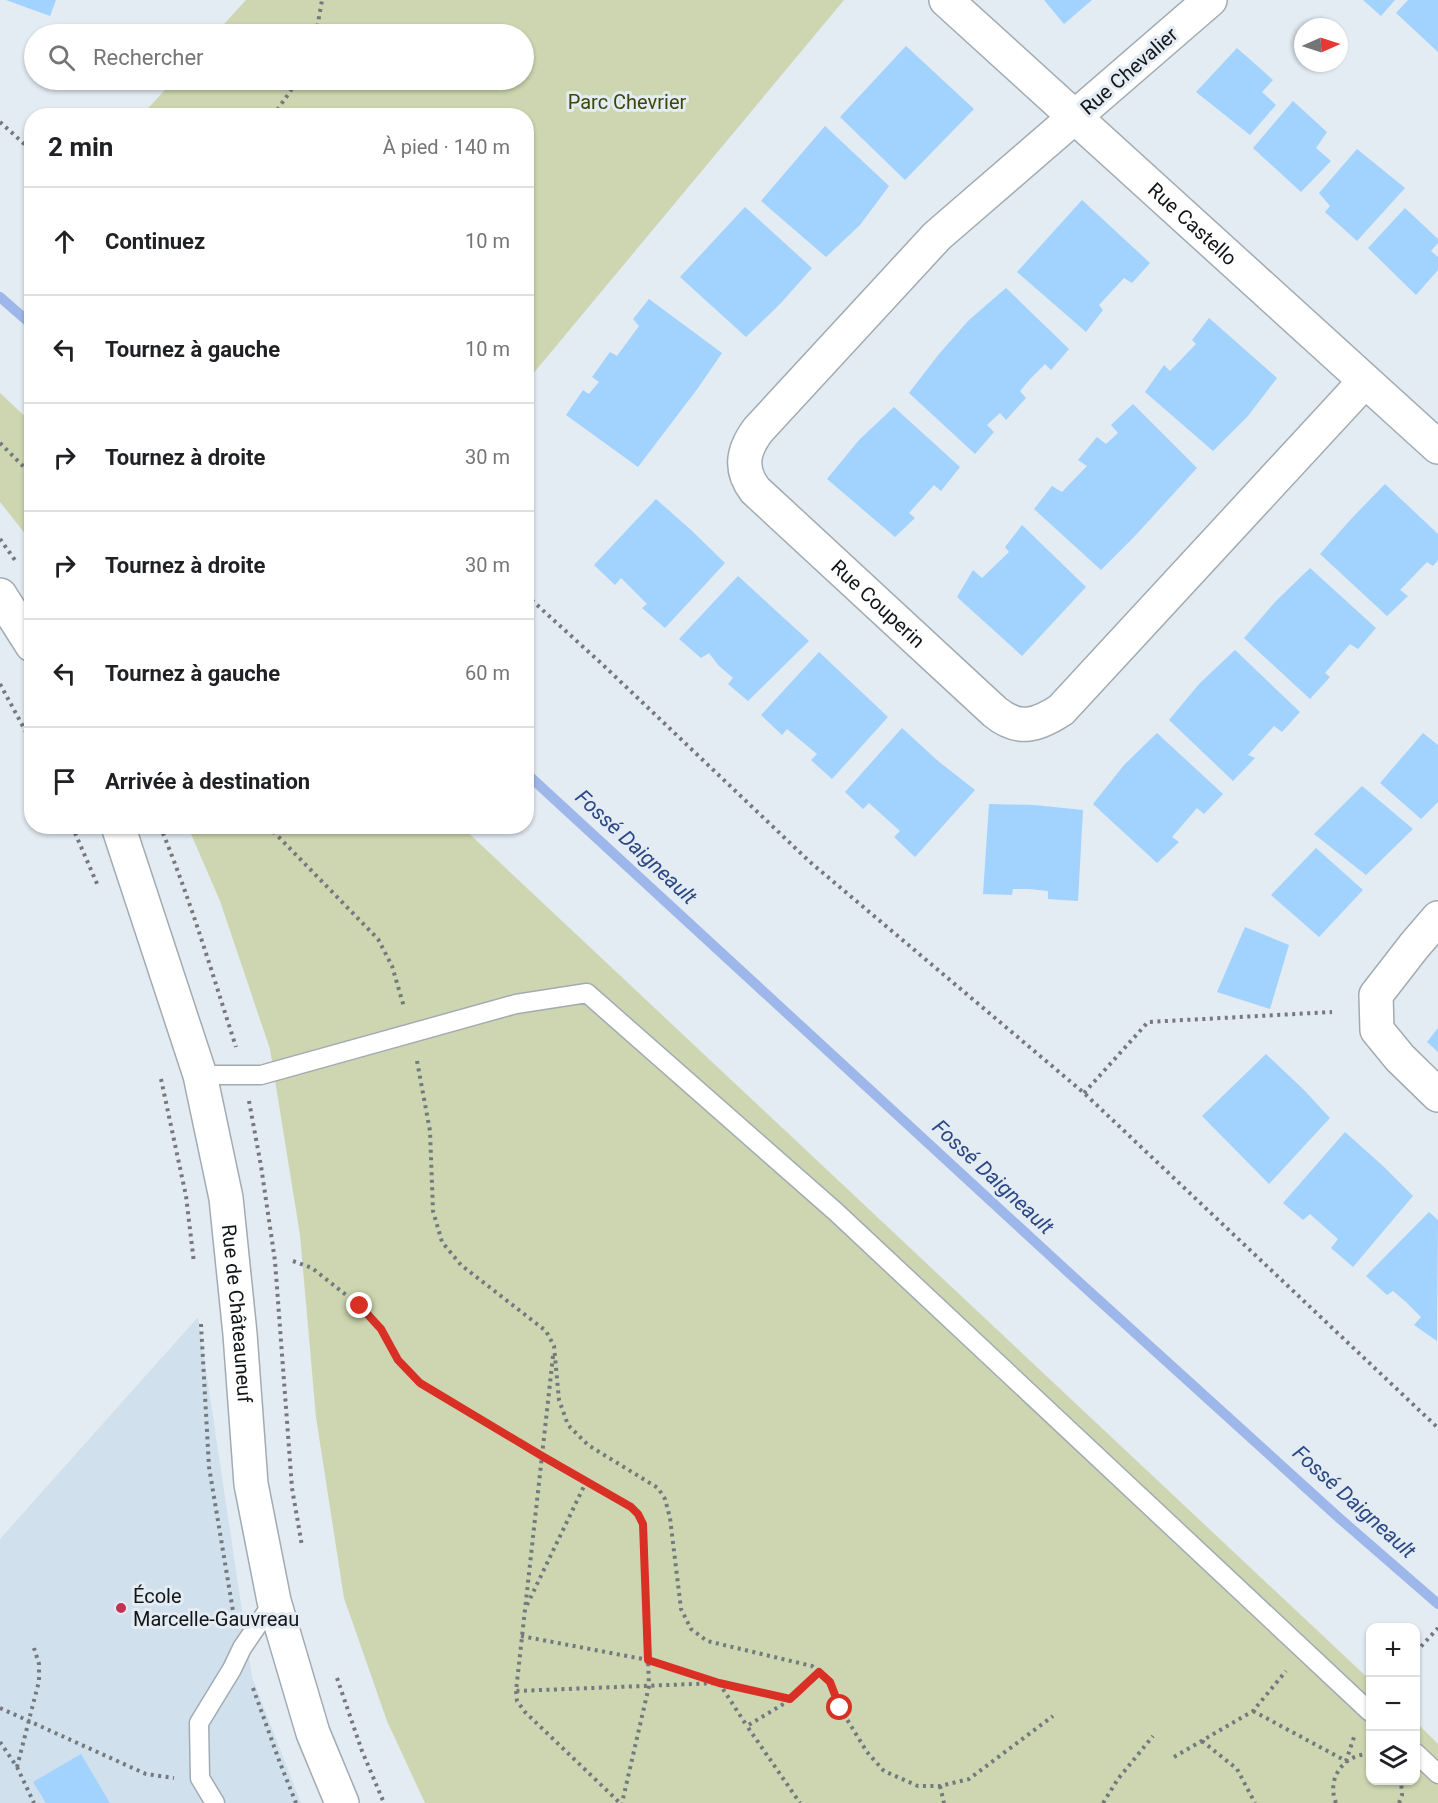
<!DOCTYPE html>
<html lang="fr">
<meta charset="utf-8">
<style>
body{margin:0;font-family:Roboto,sans-serif;background:#f6f6f6;color:#202124}
.controls{position:absolute;right:18px;bottom:18px;display:grid;overflow:hidden;border-radius:12px;box-shadow:0 2px 4px #0004}
.controls button{width:54px;height:54px;display:grid;place-items:center;padding:0;border:0;border-bottom:2px solid #e0e0e0;background:#fff;color:#202124;font:30px sans-serif}
.compass{position:absolute;left:1294px;top:18px;width:54px;height:54px;border-radius:50%;background:#fff;box-shadow:0 2px 4px #0004;rotate:87deg}
.stop{position:absolute;width:18px;height:18px;margin:-14px;border:4px solid #d93025;border-radius:50%;background:#fff}
.stop.end{background:#d93025;border-color:#fff;box-shadow:0 2px 6px #0008}
.list{margin:0;padding:0;list-style:none}
h2{display:flex;justify-content:space-between;align-items:center;height:78px;margin:0;padding:0 24px;font-size:26px}
h2 small{font-size:20px;font-weight:400;color:#757577}
.list li{display:grid;grid-template-columns:39px 1fr auto;gap:18px;align-items:center;box-sizing:border-box;height:108px;padding:0 24px;border-top:2px solid #e0e0e0}
.list b{display:block;font-size:22px;white-space:nowrap}
.list em{font-size:20px;font-style:normal;color:#757577}
.icon{flex:none;width:33px;height:33px;fill:none;stroke:currentColor;stroke-width:2;stroke-linecap:round;stroke-linejoin:round}
.map{position:relative;flex:none;width:1438px;height:1803px;overflow:hidden}
.search{position:absolute;background:#fff;box-shadow:0 2px 4px #0004;left:24px;top:24px;width:510px;height:66px;display:flex;align-items:center;gap:15px;box-sizing:border-box;padding:0 21px;border-radius:33px;color:#757577;font-size:22px}
.panel{position:absolute;background:#fff;box-shadow:0 2px 4px #0004;left:24px;top:108px;width:510px;height:726px;border-radius:24px}
.map>svg:first-child{display:block}
.built{fill:#d1e0ed}
.green{fill:#cdd6b0}
.lines{fill:none;stroke-linecap:round;stroke-linejoin:round}
.stream{stroke:#9eb7eb;stroke-width:10}
.building{fill:#a2d2fe}
.lane-casing{stroke:#a2abb2;stroke-width:21}
.street-casing{stroke:#a2abb2;stroke-width:36}
.path{stroke:#73797e;stroke-width:4;stroke-dasharray:3 4.5;stroke-linecap:butt}
.lane{stroke:#fff;stroke-width:18}
.street{stroke:#fff;stroke-width:33}
.route{stroke:#d93025;stroke-width:8}
.poi-dot{fill:#c33250;stroke:#e3ebf3;stroke-width:2}
.labels{text-anchor:middle;dominant-baseline:central;stroke-width:6;stroke-linejoin:round;paint-order:stroke}
.street-label{font-size:20px;fill:#131619;stroke:#e3ebf3}
.park-label{font-size:20px;fill:#3d4701;stroke:#e3ebf3}
.poi-label{font-size:20px;fill:#131619;stroke:#e3ebf3;text-anchor:start}
.water-label{font-size:21px;font-style:italic;fill:#2b4784;stroke:#e3ebf3}
</style>
<div class="map">
<svg width="1438" height="1803" viewBox="0 0 1438 1803">
<rect width="100%" height="100%" fill="#e3ebf3"/>
<path class="built" d="M198,1317L252,1677L301,1803H0V1539Z"/>
<path class="green" d="M246,0H844L527,381L526,116L142,115L174,80H524V34H215Z
M0,393L31,422V541L0,502Z
M188,827H462L1370,1680V1780H1416V1722L1438,1744V1803H425L387,1721L344,1598L316,1417L300,1235L270,1049L220,901Z"/>
<g class="lines">
<path class="stream" d="M0,297L32,325
M526,773L1068,1272L1338,1517L1438,1604"/>
</g>
<path class="building" d="M6,0H56L50,16Z
M1044,0H1092L1064,24Z
M1363,0H1395L1381,16Z
M1408,0H1438V52L1396,13Z
M906,46L974,109L905,180L840,117Z
M1237,48L1273,80L1262,92L1276,105L1250,135L1196,92Z
M1293,101L1327,132L1316,148L1331,161L1301,192L1253,148Z
M825,126L889,186L860,225L826,257L761,201Z
M1357,149L1405,188L1357,241L1325,212L1330,206L1319,193Z
M1082,200L1150,263L1132,283L1124,278L1099,305L1103,310L1086,332L1017,272Z
M745,207L812,268L780,304L746,337L680,277Z
M1405,208L1438,239V243L1431,251L1438,257V270L1416,295L1368,248Z
M1006,288L1069,349L1051,370L1045,364L1031,378L1020,391L1026,398L1006,420L1000,413L987,425L994,432L975,454L909,393L939,354L969,320Z
M649,299L722,353L698,388L638,467L566,415L583,390L589,394L599,382L592,377L610,352L617,356L639,326L633,319Z
M1209,318L1277,378L1248,416L1213,451L1145,392L1164,365L1170,371L1196,344L1192,340Z
M1133,404L1197,468L1134,537L1101,570L1034,509L1052,486L1062,492L1087,466L1078,460L1097,437L1106,444L1118,433L1111,425Z
M894,407L960,467L941,491L934,485L909,513L915,518L895,537L827,479L859,440Z
M1385,484L1438,534V560L1433,566L1427,562L1400,590L1408,596L1387,616L1320,554L1352,518Z
M656,499L691,530L725,563L665,628L642,608L647,604L621,578L615,585L594,565Z
M1022,525L1086,587L1022,656L957,597L973,570L982,578L1009,552L1005,547Z
M1310,568L1376,628L1358,649L1350,644L1325,673L1330,677L1310,699L1244,638L1275,602Z
M738,576L809,641L748,701L728,684L733,678L718,665L709,653L701,658L679,639Z
M1235,650L1300,712L1282,732L1274,726L1248,755L1255,758L1233,781L1169,720L1200,683Z
M819,652L888,717L832,779L811,760L817,754L787,729L782,735L761,715Z
M902,728L938,761L975,790L915,857L894,837L900,831L869,803L863,809L845,792Z
M1157,733L1223,794L1204,814L1197,808L1172,837L1179,842L1157,863L1093,804L1124,765Z
M1423,733L1438,745V802L1421,819L1380,783Z
M1362,786L1413,829L1366,875L1314,834Z
M989,804L1034,805L1083,810L1078,901L1048,899V891L1029,889H1013L1012,895L983,894Z
M1316,848L1363,890L1319,937L1271,895Z
M1245,927L1289,945L1270,1009L1217,992Z
M1438,1028V1052L1427,1042Z
M1266,1054L1303,1089L1330,1118L1269,1184L1202,1116Z
M1345,1132L1383,1166L1413,1196L1353,1267L1331,1248L1338,1239L1310,1214L1303,1220L1283,1203Z
M1429,1212L1438,1220L1437,1341L1414,1325L1421,1317L1406,1302L1393,1291L1387,1295L1366,1276Z
M81,1754L110,1803H46L33,1782Z"/>
<g class="lines">
<g class="lane-casing">
<path id="lane" d="M200,1075H261L516,1004L587,993L836,1212L1370,1712
M1416,1753L1438,1774
M215,1803L200,1778L199,1723L232,1669L242,1648L274,1601"/>
</g>
<g class="street-casing">
<g id="street">
<path id="s1" d="M946,0L1438,447"/>
<path id="s2" d="M1210,0L937,236L758,430C743,450 739,469 755,490L995,712C1019,732 1038,725 1061,710L1365,381"/>
<path d="M0,595L32,645"/>
<path id="s3" d="M118,826L200,1075L226,1198L240,1334L251,1484L274,1601L313,1733L342,1803"/>
<path d="M1438,918L1414,946L1376,995L1377,1030L1400,1058L1438,1095"/>
</g>
</g>
<path class="path" d="M316,34L322,0
M273,116L298,80
M0,122L32,151
M0,443L32,475
M0,539L17,563
M526,595L602,664L810,862L1084,1093L1438,1428
M0,684L32,743
M72,826L98,886
M160,826C190,898 212,973 236,1047
M268,826L378,939L392,966L404,1007
M417,1061L430,1131L433,1211L442,1242L461,1265L546,1331L554,1346L559,1400L568,1425L588,1445L658,1488L665,1499L670,1518L681,1609L691,1629L707,1641L812,1666L830,1682L840,1708L867,1752L884,1771L918,1786H940L969,1779L1053,1716
M161,1079L186,1196L194,1263
M1084,1093L1148,1022L1332,1012
M249,1101L261,1166L275,1261L292,1488L302,1546
M293,1261L312,1268L360,1306L381,1329L398,1360L420,1383L542,1456L631,1507L638,1514L643,1524L649,1686L622,1803
M201,1324L209,1467L233,1611
M553,1356L516,1691L719,1683L747,1726
M527,1605L586,1482
M521,1636L648,1660L719,1683L790,1699L819,1672
M1416,1652L1438,1628
M337,1678L362,1751L384,1803
M253,1688L280,1763L296,1803
M516,1691L517,1701L525,1712L620,1803
M790,1700L747,1726L800,1803
M0,1708L146,1774L174,1778
M1253,1711L1346,1761L1355,1734
M1202,1741L1237,1769L1255,1803
M0,1742L17,1767L39,1681V1664L34,1648
M1174,1757L1253,1711L1286,1671
M17,1767L34,1803
M940,1786L944,1803
M1103,1803L1118,1779L1153,1736
M1336,1803C1326,1778 1344,1754 1370,1754
M1399,1803L1402,1795L1401,1780"/>
<use href="#lane" class="lane"/>
<use href="#street" class="street"/>
</g>
<g class="lines">
<path class="route" d="M360,1306L381,1329L398,1360L420,1383L542,1456L631,1507L638,1514L643,1524L648,1660L719,1683L790,1699L819,1672L830,1682L840,1708"/>
</g>
<circle class="poi-dot" cx="121" cy="1608" r="6"/>
<g class="labels">
<g class="street-label">
<text transform="translate(1129 71) rotate(-41)">Rue Chevalier</text>
<text stroke="none"><textPath href="#s1" startOffset="333">Rue Castello</textPath></text>
<text stroke="none"><textPath href="#s2" startOffset="858">Rue Couperin</textPath></text>
<text stroke="none"><textPath href="#s3" startOffset="504">Rue de Châteauneuf</textPath></text>
</g>
<g class="park-label">
<text x="627" y="102">Parc Chevrier</text>
</g>
<g class="poi-label">
<text x="133" y="1596">École<tspan x="133" dy="23">Marcelle-Gauvreau</tspan></text>
</g>
<g class="water-label">
<text transform="translate(636 847) rotate(43)">Fossé Daigneault</text>
<text transform="translate(993 1177) rotate(43)">Fossé Daigneault</text>
<text transform="translate(1354 1502) rotate(42)">Fossé Daigneault</text>
</g>
</g>
</svg>
<div class="controls">
<button>+</button>
<button>−</button>
<button><svg class="icon" aria-label="layers" viewBox="0 0 24 24"><path d="M12 4l9 5-9 5-9-5zM3 14l9 5 9-5"/></svg></button>
</div>
<svg class="compass" viewBox="-18 -18 36 36"><path d="M0-13l5 13h-10z" fill="#e53935"/><path d="M0 13l5-13h-10z" fill="#757577"/></svg>
<div class="stop" style="left:840px;top:1708px"></div>
<div class="stop end" style="left:360px;top:1306px"></div>
<div class="search"><svg class="icon" aria-label="search" viewBox="0 0 24 24"><circle cx="10" cy="10" r="6"/><path d="M15 15l6 6"/></svg>Rechercher</div>
<section class="panel">
<h2>2 min<small>À pied · 140 m</small></h2>
<ul class="list">
<li><svg class="icon" aria-label="ahead" viewBox="0 0 24 24"><path d="M12 20V5M6 11l6-6 6 6"/></svg><div><b>Continuez</b></div><em>10 m</em></li>
<li><svg class="icon" aria-label="left" viewBox="0 0 24 24"><path d="M17 20v-9H6M10 6l-5 5 5 5"/></svg><div><b>Tournez à gauche</b></div><em>10 m</em></li>
<li><svg class="icon" aria-label="right" viewBox="0 0 24 24"><path d="M7 20v-9h11M14 6l5 5-5 5"/></svg><div><b>Tournez à droite</b></div><em>30 m</em></li>
<li><svg class="icon" aria-label="right" viewBox="0 0 24 24"><path d="M7 20v-9h11M14 6l5 5-5 5"/></svg><div><b>Tournez à droite</b></div><em>30 m</em></li>
<li><svg class="icon" aria-label="left" viewBox="0 0 24 24"><path d="M17 20v-9H6M10 6l-5 5 5 5"/></svg><div><b>Tournez à gauche</b></div><em>60 m</em></li>
<li><svg class="icon" aria-label="arrive" viewBox="0 0 24 24"><path d="M6 21V4h12l-3 4 3 4H6"/></svg><div><b>Arrivée à destination</b></div></li>
</ul>
</section>
</div>
